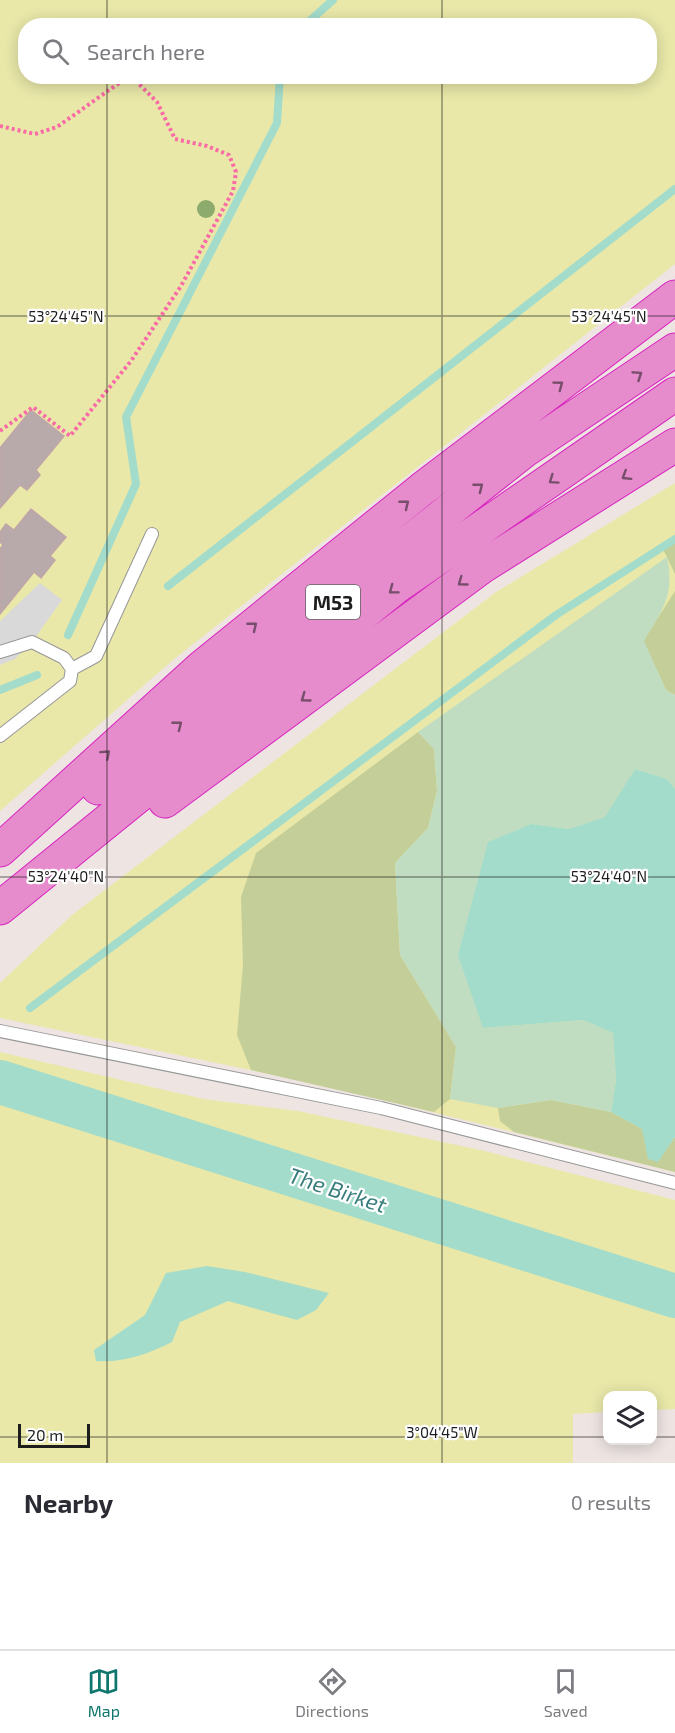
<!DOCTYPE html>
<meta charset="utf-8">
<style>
body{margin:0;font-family:"Exo 2",sans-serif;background:#f2f2f3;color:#2b2b33}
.controls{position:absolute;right:18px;bottom:18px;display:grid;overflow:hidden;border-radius:12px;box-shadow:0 3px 15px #0003}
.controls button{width:54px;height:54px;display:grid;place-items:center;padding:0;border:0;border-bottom:2px solid #e1e1e2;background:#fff;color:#2b2b33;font:30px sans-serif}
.scale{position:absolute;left:18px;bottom:15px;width:72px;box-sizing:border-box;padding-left:6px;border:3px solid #1d1d1d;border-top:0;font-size:16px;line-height:21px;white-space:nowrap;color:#1d1d1d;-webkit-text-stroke:4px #fff;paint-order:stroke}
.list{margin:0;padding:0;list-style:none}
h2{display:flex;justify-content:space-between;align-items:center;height:78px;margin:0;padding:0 24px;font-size:26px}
h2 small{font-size:20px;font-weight:400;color:#7c7c81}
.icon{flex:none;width:33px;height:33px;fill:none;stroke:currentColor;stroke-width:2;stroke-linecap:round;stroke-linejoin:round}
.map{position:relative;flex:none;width:675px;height:1463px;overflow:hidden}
.search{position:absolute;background:#fff;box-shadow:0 3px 15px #0003;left:18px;right:18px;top:18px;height:66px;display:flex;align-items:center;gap:15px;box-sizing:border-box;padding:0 21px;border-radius:24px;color:#7c7c81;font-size:22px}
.sheet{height:186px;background:#fff}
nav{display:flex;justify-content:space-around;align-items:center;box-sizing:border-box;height:84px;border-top:2px solid #e1e1e2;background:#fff;font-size:16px;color:#7c7c81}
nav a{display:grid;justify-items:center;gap:3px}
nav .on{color:#0f766e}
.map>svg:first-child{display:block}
.grass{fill:#e9e8a9;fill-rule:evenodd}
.forest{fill:#c4ce98}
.wetland{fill:#c0ddc1}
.parking{fill:#d9d9d9}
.water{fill:#a3dccb}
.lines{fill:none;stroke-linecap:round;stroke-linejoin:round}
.stream{stroke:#a3dccb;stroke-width:8}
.river{stroke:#a3dccb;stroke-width:44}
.building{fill:#b8a9aa;stroke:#c0a6a8;stroke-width:1.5}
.lane-casing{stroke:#979797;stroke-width:14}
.highway-casing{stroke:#d825c0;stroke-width:35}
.path{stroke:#f96aa6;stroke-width:4;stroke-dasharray:3 3;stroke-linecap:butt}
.lane{stroke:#fff;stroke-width:12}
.highway{stroke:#e68bcb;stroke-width:33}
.tree{fill:#8cab6d}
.oneway{stroke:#774e6b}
.ticks{fill:none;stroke:#1d1d1d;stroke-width:1.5;stroke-opacity:0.45}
.labels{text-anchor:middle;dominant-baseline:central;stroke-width:4.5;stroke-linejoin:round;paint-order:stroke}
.shield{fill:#fff;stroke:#616161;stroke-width:1.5}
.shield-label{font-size:20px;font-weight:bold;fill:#1d1d1d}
.water-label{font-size:22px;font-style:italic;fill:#397e7c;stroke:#fff}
.ticks-label{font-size:15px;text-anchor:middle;fill:#1d1d1d;stroke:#fff;stroke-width:4.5;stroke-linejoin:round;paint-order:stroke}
</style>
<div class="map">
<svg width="675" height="1463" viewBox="0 0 675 1463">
<rect width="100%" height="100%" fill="#eee5e3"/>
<path class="grass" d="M0,0H675V264L173,660L0,811ZM26,26H650V76H26Z
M675,483V1172L318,1084L0,1018V983L72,915L496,592Z
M0,1052L204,1099L298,1111L485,1151L675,1200V1409L653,1410L652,1396H608L607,1412L573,1414V1463H0Z"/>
<path class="forest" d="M675,540V574L662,547Z
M675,591V695L666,690L643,641Z
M418,732L434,749L437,791L428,828L395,863L400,955L456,1047L450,1099L434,1112L251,1070L237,1035L243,965L241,897L256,853Z
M551,1100L611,1112L642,1129L658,1161L675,1137V1172L514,1132L500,1121L498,1108Z"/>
<path class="wetland" d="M667,557C675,595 663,609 644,641L666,690L675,695V789L667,779L635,769L606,817L569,829L532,824L483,1028L583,1020L613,1033L616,1080L611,1112L551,1100L498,1108L450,1099L456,1047L400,955L395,863L428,828L437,791L434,749L418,732Z"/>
<path class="parking" d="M40,583L62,600L32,642L15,659L0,665V621Z"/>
<path class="water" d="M635,769L667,779L675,789V1137L658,1162L648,1159L642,1129L611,1112L616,1080L613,1033L583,1020L483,1028L458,955L488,842L532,824L569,829L605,817Z
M207,1266L245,1272L329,1293L316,1310L297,1320L228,1301L180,1322L172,1342C148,1354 123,1363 96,1361L94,1350L145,1315L166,1273Z"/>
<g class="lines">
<path class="stream" d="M304,26L333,0
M168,586L675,189
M68,635L136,484L126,417L277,123L280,76
M0,690L37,675
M30,1008L556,615L675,539
M16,1087L19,1069"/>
<path class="river" d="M0,1082L675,1296"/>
</g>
<path class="building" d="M31,410L64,436L36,470L40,475L27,490L20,485L0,508V448Z
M31,509L66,537L50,556L55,560L41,578L34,572L0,614V549L3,545L0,542V532L6,524L14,530Z"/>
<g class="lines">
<g class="lane-casing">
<path id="lane" d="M0,652L32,642L64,658L72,669L70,681L0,736
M72,669L96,656L152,534
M0,1031L381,1108L675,1183"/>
</g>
<g class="highway-casing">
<path id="highway" d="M98,788L524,451L675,350
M165,801L483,566L675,445
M0,850L203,666L422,489L675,297
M0,908L396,587L675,394"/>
</g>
<path class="path" d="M0,126L35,134L57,127L129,76
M0,431L33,407L70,436L131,361L181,286L233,191L236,172L229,155L207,146L175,139L157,102L131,76"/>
<use href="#lane" class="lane"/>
<use href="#highway" class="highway"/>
</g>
<circle class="tree" cx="206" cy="209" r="9"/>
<defs><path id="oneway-chevron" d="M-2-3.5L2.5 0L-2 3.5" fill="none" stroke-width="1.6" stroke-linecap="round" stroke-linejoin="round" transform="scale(1.5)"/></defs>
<g class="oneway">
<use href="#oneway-chevron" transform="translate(638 375) rotate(-34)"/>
<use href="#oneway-chevron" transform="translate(559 385) rotate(-37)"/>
<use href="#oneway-chevron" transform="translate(626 476) rotate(148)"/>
<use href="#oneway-chevron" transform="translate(553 480) rotate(145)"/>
<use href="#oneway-chevron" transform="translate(479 487) rotate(-38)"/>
<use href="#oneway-chevron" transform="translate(405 504) rotate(-39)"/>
<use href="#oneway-chevron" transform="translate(462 582) rotate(144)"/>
<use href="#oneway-chevron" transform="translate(393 590) rotate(143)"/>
<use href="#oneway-chevron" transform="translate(253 626) rotate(-39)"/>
<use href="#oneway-chevron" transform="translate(305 698) rotate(144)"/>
<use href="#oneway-chevron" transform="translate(178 725) rotate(-38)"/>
<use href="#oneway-chevron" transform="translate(106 754) rotate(-42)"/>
</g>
<path class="ticks" d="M107,0V26M442,0V26M107,76V1463M442,76V1463M0,316H675M0,877H675M0,1437H608M652,1437H675"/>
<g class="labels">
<rect class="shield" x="306" y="585" width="54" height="34" rx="4.5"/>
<g class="shield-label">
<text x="333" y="602">M53</text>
</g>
<g class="water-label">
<text transform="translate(338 1189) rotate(18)">The Birket</text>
</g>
</g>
<g class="ticks-label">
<text x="66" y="322">53°24'45"N</text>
<text x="609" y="322">53°24'45"N</text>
<text x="66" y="882">53°24'40"N</text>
<text x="609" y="882">53°24'40"N</text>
<text x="442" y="1438">3°04'45"W</text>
</g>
</svg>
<div class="controls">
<button><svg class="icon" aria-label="layers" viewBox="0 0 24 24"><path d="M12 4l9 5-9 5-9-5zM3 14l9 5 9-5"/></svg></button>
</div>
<div class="scale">20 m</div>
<div class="search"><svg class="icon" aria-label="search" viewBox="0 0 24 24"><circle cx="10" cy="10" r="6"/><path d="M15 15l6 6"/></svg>Search here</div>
</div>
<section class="sheet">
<h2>Nearby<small>0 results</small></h2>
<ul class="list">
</ul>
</section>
<nav>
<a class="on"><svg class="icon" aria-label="map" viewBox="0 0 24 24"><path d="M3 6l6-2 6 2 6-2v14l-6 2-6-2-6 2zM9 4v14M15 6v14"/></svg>Map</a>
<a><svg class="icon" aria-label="directions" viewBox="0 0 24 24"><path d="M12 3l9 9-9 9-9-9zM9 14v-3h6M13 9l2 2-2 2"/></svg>Directions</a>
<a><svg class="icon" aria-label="saved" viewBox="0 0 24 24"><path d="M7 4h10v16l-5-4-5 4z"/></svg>Saved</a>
</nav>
